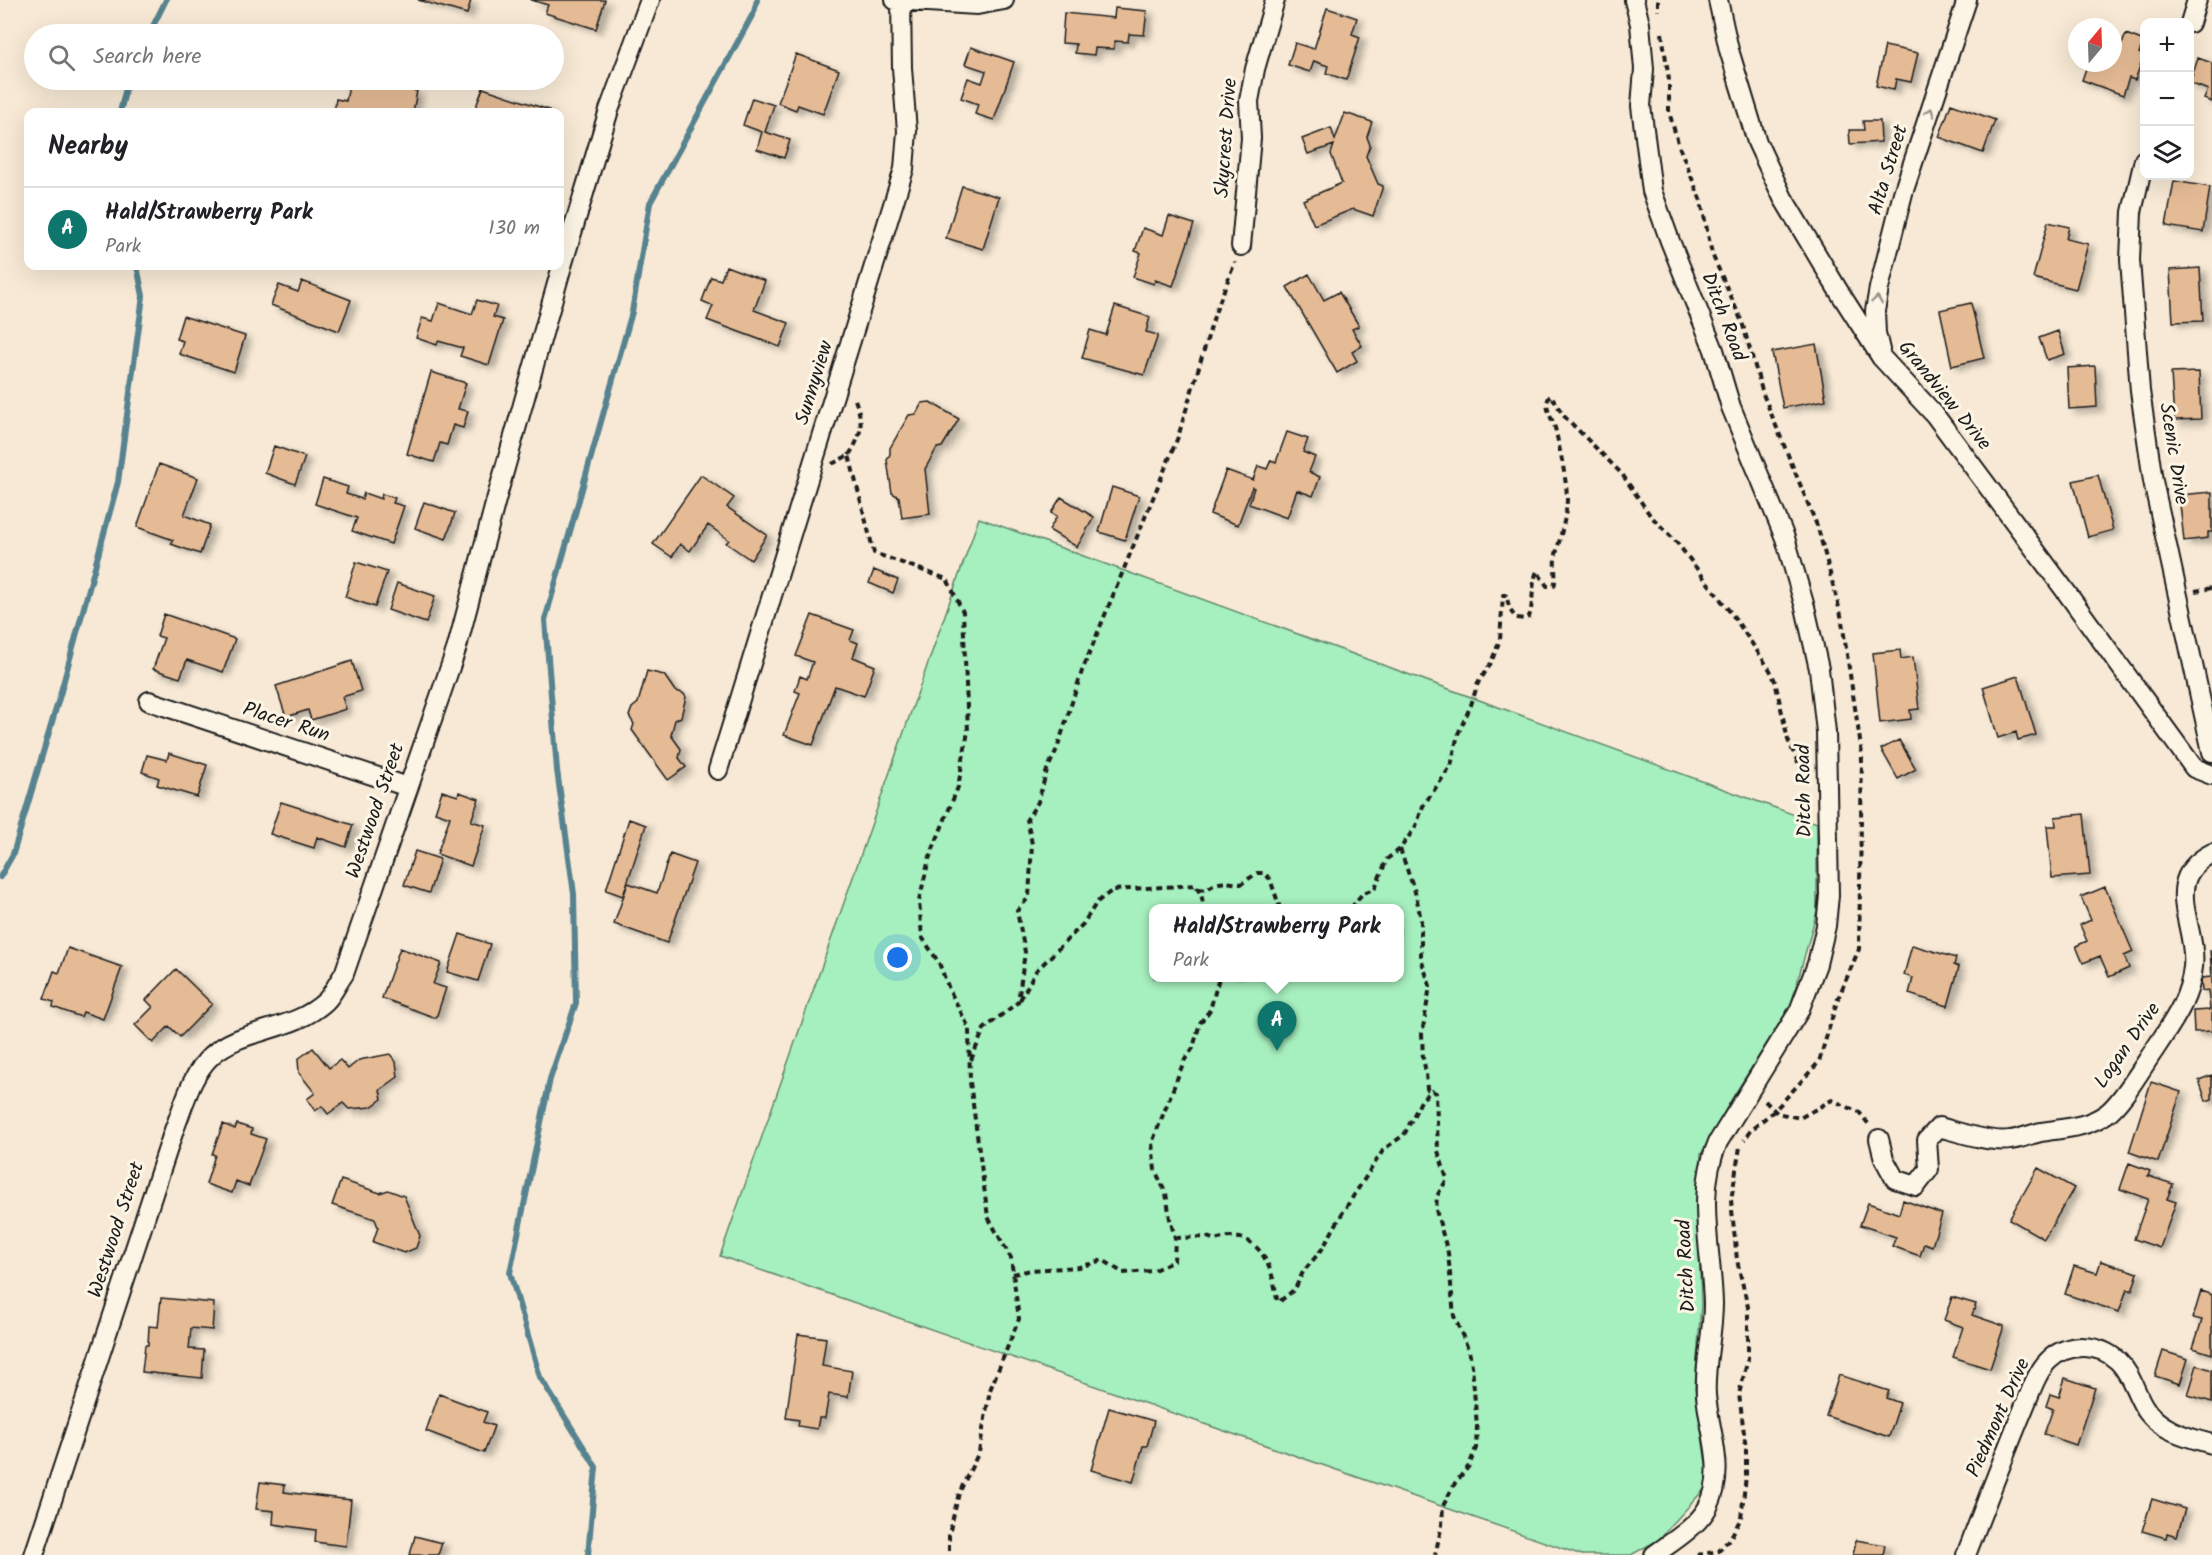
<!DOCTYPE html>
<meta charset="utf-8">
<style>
body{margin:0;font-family:Kalam,sans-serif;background:#f2f2f2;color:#202124}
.controls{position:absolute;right:18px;top:18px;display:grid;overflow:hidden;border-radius:12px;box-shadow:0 6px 24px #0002}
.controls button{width:54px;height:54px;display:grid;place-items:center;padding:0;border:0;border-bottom:2px solid #e0e0e0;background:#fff;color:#202124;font:30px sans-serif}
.compass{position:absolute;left:2068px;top:18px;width:54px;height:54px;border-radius:50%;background:#fff;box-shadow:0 6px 24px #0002;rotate:19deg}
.you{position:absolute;left:898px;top:958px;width:21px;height:21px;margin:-15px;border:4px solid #fff;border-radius:50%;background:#1a73e8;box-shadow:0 0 0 9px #1a73e833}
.badge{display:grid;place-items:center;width:39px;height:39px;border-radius:50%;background:#0f766e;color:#fff;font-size:20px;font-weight:700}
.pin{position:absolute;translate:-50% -50px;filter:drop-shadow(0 2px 3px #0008)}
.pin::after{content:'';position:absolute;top:32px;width:21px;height:18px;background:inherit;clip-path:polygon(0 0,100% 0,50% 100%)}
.popup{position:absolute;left:1149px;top:904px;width:255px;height:78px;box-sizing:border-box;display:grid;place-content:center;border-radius:12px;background:#fff;filter:drop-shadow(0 2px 4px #0005);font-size:20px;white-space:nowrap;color:#757577}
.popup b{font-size:22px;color:#202124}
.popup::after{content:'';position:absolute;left:50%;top:100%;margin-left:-12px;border:12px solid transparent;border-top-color:#fff}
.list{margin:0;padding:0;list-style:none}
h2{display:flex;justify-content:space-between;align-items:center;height:78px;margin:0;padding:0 24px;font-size:26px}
h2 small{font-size:20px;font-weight:400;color:#757577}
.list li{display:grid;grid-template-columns:39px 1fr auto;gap:18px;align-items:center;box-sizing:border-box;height:84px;padding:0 24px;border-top:2px solid #e0e0e0}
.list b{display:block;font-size:22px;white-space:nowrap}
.list p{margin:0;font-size:20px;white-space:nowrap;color:#757577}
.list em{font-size:20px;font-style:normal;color:#757577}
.icon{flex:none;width:33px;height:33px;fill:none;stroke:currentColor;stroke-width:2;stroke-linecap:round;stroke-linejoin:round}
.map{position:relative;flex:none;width:2212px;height:1555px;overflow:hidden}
.search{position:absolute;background:#fff;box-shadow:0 6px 24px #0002;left:24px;top:24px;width:540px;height:66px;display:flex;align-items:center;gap:15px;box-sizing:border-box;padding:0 21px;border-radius:33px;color:#757577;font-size:22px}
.panel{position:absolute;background:#fff;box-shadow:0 6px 24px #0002;left:24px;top:108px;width:540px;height:162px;border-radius:12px}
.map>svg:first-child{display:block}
.green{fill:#a6efbe;stroke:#61866d;stroke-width:1.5;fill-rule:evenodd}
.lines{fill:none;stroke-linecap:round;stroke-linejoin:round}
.stream{stroke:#56838f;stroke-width:6}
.building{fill:#e5bb95;stroke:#1c1c1c;stroke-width:1.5;filter:url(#shadow)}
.minor-casing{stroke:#1c1c1c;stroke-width:22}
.path{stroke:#1c1c1c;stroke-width:4;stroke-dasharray:6 4.5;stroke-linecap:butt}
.minor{stroke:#fcf5e5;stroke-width:18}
.oneway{stroke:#97938b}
.labels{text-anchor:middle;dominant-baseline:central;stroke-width:6;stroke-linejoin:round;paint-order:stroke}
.street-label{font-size:20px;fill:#1c1c1c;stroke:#fcf5e5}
</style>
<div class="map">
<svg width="2212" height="1555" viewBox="0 0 2212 1555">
<defs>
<filter id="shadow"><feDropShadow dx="6" dy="4" stdDeviation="3" flood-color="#0004"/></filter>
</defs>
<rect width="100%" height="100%" fill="#f7e9d5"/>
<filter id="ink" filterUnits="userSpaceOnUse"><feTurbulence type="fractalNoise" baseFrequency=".0167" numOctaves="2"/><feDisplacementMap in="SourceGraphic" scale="12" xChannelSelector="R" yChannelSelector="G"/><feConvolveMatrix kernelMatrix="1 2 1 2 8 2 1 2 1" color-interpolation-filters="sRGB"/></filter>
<g filter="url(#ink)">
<path class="green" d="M979,518L1817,823V911L1791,1005L1733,1097L1701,1154L1698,1207L1701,1305L1695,1387L1709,1484L1658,1540L1631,1555H1582L720,1256ZM1154,908H1400V978H1154Z"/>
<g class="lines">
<path class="stream" d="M149,34L166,0
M120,112L128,80
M0,877L13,854L60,695L118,482L143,296L137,266
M588,1555L596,1467L540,1377L510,1273L550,1079L576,1003L574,894L557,770L545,620L632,312L650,203L754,12L757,0"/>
</g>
<path class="building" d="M418,0H471L467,14Z
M531,0H605L596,29L545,13L548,5Z
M1115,8L1147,11L1144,35L1129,34L1128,42L1115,41L1114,49L1095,48L1094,55L1075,53L1076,44L1062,43L1064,13L1114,18Z
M1327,8L1357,18L1352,34L1360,37L1346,80L1326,73L1328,66L1314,61L1310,72L1288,65L1295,43L1314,49Z
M2126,34L2144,41L2139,53L2144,55L2135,80L2129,78L2123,95L2082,80L2088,63H2113V41L2122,44Z
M1885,46L1918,53L1911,82L1896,79L1894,90L1876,86Z
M971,47L1014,62L994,120L975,114L978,104L961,98L968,78L982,83L986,71L965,64Z
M796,54L839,70L823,114L798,105L796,110L778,103Z
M2198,58L2212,63V102L2204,99L2208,90L2190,83Z
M342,80H367L366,83L417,91L413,112H334L336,99L346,101L349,85L341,84Z
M483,88L549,110L548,112H474Z
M752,98L774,105L765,132L790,140L784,158L757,149L762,132L743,125Z
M1951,104L1995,120L1983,153L1939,137Z
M1345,113L1372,122L1367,137L1370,145L1366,156L1378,184L1383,186L1373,216L1353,209L1314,225L1303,200L1342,183L1331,154L1334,145L1308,154L1302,139L1331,128L1335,140Z
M1863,121H1880L1881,142L1850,144L1849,130H1864Z
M2174,181L2210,187L2203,232L2166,226Z
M962,186L999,197L983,249L946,238Z
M1169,216L1194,224L1173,286L1155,280L1154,284L1133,277L1141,253L1135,251L1143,228L1163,235Z
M2048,222L2069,227L2066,239L2088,244L2076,289L2033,278Z
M726,266L765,281L754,310L789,323L780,347L707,320L713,306L702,301L711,277L721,280Z
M2200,268L2203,321L2173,322L2170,270Z
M1309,274L1324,300L1339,292L1359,326L1352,329L1362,346L1352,352L1357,361L1337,373L1287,287Z
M302,281L351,300L339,331L271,305L279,285L298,292Z
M477,300L497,306L493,317L503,320L489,365L460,356L463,348L438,341L437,345L416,338L422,318L433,321L439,303L472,314Z
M1971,303L1984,358L1952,366L1940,310Z
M1115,306L1150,317L1146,332L1158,335L1144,375L1082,358L1090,330L1106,335Z
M183,316L245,336L234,372L179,354L183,341L176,339Z
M2058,331L2065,354L2047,360L2039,338Z
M1816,344L1826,400L1783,408L1772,352Z
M2095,366L2097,407L2069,409L2067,368Z
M431,372L466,383L458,409L468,411L463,428L453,425L447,445L440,443L434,462L407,454Z
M2199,372L2201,419L2174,420L2171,373Z
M930,402L959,419L942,447L937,448L925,469L930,514L902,518L899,497L892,493L887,460L890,454V448L909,415L916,414L922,403Z
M1287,432L1308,439L1303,452L1315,457L1309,472L1320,477L1313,496L1297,490L1287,518L1249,504L1254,488L1252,487L1238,525L1210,514L1226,470L1253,480L1258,466L1267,469L1271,460L1276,462Z
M274,446L305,457L295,484L265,473Z
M159,464L198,478L184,515L210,525L200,554L171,544L173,540L137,527Z
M701,475L734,498L727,507L767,535L751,560L726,543L729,540L708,525L690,551L680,544L672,557L653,544Z
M2098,475L2113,530L2088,537L2073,481Z
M323,479L348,487L346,494L362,499L364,493L381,499L382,494L395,498L393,503L404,506L391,544L352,531L357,518L315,504Z
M1112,487L1139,496L1125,540L1099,532Z
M2212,492V532H2208V538L2184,541L2179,495Z
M1061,497L1094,517L1077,547L1049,530L1057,516L1051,513Z
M424,502L455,513L446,539L415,528Z
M356,562L387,572L375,607L345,597Z
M874,570L898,580L893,593L869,583Z
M397,583L435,596L426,623L388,610Z
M164,614L235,639L223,672L187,660L180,678L153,669L164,638L157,636Z
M812,615L854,630L850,640L858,643L853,657L875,666L864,696L835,686L813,745L784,735L800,693L795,691L800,676L807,679L813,662L796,656Z
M1900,650L1901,659L1913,657L1919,709L1910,710L1911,719L1880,723L1873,653Z
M352,661L361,691L342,697L346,709L311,720L308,710L286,717L276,686Z
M647,671L664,675L675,691L683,693L686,697L681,717L675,720L671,735L681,749L679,758L686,767L668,780L632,730L634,724L629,716L632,708L638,703Z
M2018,676L2036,735L2018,740L2016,732L1998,738L1983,687Z
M1899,740L1916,769L1898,779L1881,749Z
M169,753L207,765L197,797L157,785L159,778L142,772L147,755L167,760Z
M442,791L458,796L459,792L479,799L471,821L485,825L471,866L437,854L450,817L435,812Z
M281,802L353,825L346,847L317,837L314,848L270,834Z
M2084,814L2090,875L2052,878L2047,826H2056L2055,817Z
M629,819L646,825L623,896L606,890Z
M415,851L440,859L429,893L404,885Z
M670,854L695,863L667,943L614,924L628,883L657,893Z
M2105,887L2133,952L2124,956L2129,968L2109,977L2100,956L2083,963L2076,946L2087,941L2080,925L2091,920L2081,897Z
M460,934L490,944L478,981L447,972Z
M1912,945L1956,958L1954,965L1959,967L1948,1006L1909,994L1913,978L1904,975Z
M68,948L122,967L103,1019L83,1012L81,1017L53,1007L54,1002L44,999L54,971L59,973Z
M400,948L441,963L433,984L446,988L436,1018L382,998Z
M2210,951H2212V1031L2194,1032L2193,1011L2210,1010L2208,990L2202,991L2201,978L2212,977Z
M176,969L212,1004L180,1037L169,1026L153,1043L135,1025L153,1007L146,1000Z
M313,1048L329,1068L340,1060L348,1069L359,1060L390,1054L396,1062L398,1077L380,1090L382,1099L371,1107L349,1109L343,1103L328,1114L322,1106L315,1111L307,1099L315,1093L299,1073L298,1059Z
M2212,1075V1099L2206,1101L2199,1080Z
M2151,1082L2181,1092L2158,1162L2129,1152Z
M223,1124L235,1129L237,1124L252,1129L251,1134L266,1139L249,1186L236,1181L232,1193L206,1184L215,1155L212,1154Z
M2129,1163L2150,1171L2148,1176L2173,1184L2167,1199L2176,1202L2160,1248L2134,1239L2148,1199L2120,1189Z
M2038,1168L2074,1188L2044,1239L2009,1219Z
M341,1180L380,1193L388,1190L404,1196L420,1236L416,1248L404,1253L373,1242L378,1227L375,1219L332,1205Z
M1903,1200L1942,1214L1932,1246L1924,1243L1920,1256L1892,1246L1896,1237L1860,1225L1868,1203L1899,1214Z
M2101,1261L2138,1273L2132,1291L2127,1289L2119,1312L2065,1294L2074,1266L2097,1273Z
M2201,1291L2212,1295V1354L2193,1348L2202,1320L2193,1318Z
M1952,1297L1976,1304L1972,1315L2004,1326L1990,1369L1953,1357L1963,1327L1944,1320Z
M161,1298L214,1303L212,1330L191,1328L189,1349L204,1350L202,1378L142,1372L145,1345H148L149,1326L158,1327Z
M798,1334L826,1338L822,1366L852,1371L848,1397L829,1394L825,1418H819L817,1429L798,1426L799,1420L786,1418Z
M2163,1351L2188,1359L2180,1384L2155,1376Z
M2197,1365L2212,1370V1402L2188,1395Z
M1839,1375L1889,1391L1886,1398L1900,1403L1889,1437L1826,1416Z
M2065,1378L2095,1388L2076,1445L2044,1434L2053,1409L2046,1406L2050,1394L2059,1397Z
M439,1394L487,1412L483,1422L494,1426L484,1453L426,1431Z
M1109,1408L1154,1421L1147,1446H1143L1133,1482L1091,1470Z
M260,1482L285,1485L284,1492L351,1500L346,1546L315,1542L316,1530L273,1524L274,1511L256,1509Z
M2152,1499L2185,1509L2177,1536L2167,1533L2166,1538L2142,1531Z
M415,1536L442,1543L438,1555H410Z
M1856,1540L1885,1545L1883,1555H1853Z"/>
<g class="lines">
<g class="minor-casing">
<path id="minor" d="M895,0L977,5L1004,0
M1634,0L1640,24L1644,69L1641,106L1652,191L1670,241L1714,350L1731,407L1785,538L1805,607L1819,669L1826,732L1829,895L1826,926L1817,964L1799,1011L1718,1142C1695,1193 1712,1251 1713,1304C1713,1335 1704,1365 1706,1395C1709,1432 1727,1471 1708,1507C1697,1527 1672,1542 1654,1555
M1718,0L1729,50L1757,142L1783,198L1838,290L1881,357L1934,414L2067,593L2194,768L2212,775
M2190,23L2197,0
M2144,160L2132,212L2130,260L2140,391L2153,481L2212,752
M1241,246L1251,138L1249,101L1255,69L1275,0
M1880,350L1876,333L1875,311L1879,288L1903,193L1967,0
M149,701L408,787
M718,770L904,169L907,131L902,68L901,0
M1879,1139L1884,1159L1895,1179L1916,1186L1929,1169L1927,1140L1939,1127C1958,1132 1991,1143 2010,1140C2021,1139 2031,1134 2041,1132C2064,1128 2086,1128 2106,1114C2122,1103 2143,1066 2155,1049C2172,1023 2190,999 2193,967C2198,926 2159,880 2212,853
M34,1555L174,1130C184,1105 191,1075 211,1056C242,1027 292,1033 326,1001C333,994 338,982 344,974L457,647L496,500L562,266L609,110L650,0
M1966,1555C1985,1506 2003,1458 2023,1410C2030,1394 2036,1373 2048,1361C2067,1342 2099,1343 2118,1361C2131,1374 2134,1389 2143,1405C2156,1429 2186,1437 2212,1444"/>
</g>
<path class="path" d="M1658,0V11
M1662,33L1669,80V112L1679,146L1701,201L1712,254L1742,322L1763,394L1818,528L1841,615L1862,754L1859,949L1837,1001L1819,1062L1775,1110L1751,1130L1744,1140
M849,455C864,432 863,421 854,397
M832,464L849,455L874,553L947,579L963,612L968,731L958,787L929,859L919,901L922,937L939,963L949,989L969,1028L970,1082L988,1217L1011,1258L1019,1319L990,1390L979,1452L959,1493L949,1534V1555
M2195,591L2212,588
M1400,849L1416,895L1421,920V959L1430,986L1422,1034L1423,1059L1426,1072L1427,1089L1432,1091
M1199,889L1206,890C1219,880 1225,882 1241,884L1257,873H1264L1270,879L1280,908
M1351,908L1362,894L1375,888L1387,859L1400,849L1416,826L1423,806L1451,766L1458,734L1471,705L1478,683L1490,665L1500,640L1503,595H1506L1510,610L1516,618L1524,619L1529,617C1534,602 1531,586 1537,571L1547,586H1554C1557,578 1554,568 1555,559C1559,540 1566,520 1567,500C1567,481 1560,451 1556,432C1554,420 1541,405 1551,395L1563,415L1622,474L1650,515L1678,544L1734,617L1770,670L1775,681L1788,740L1807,783
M1020,1000L1036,971L1083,924L1097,902L1113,890L1196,885L1202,898L1204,908
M971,1060L984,1029L1018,1002L1025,952L1017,911L1029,897L1032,844L1027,819L1038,802L1047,770L1057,749L1082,671L1178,437L1215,313L1235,262
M1765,1101L1777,1113L1800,1118L1832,1100L1859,1112L1870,1126
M1175,1238L1207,1237L1215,1240C1257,1226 1273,1265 1277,1300L1279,1302L1295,1289L1303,1272L1323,1248L1343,1212L1384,1149L1404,1135L1422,1099L1432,1091L1436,1093L1438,1151L1447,1179L1437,1196L1436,1210L1448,1253L1454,1316L1469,1351L1472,1366L1477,1426L1476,1448L1469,1466L1455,1483L1443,1506L1442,1525L1435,1555
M1013,1274L1031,1270L1079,1267L1103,1260L1123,1273L1152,1271L1174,1261L1175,1238L1170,1219L1166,1193L1155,1170L1152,1143L1184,1061L1193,1048L1200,1023L1210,1010L1219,978
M1697,1555L1719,1551L1731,1537L1741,1518L1746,1476V1449L1739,1394L1748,1359V1307L1737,1260L1731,1200L1740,1147"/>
<use href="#minor" class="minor"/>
</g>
<defs><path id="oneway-chevron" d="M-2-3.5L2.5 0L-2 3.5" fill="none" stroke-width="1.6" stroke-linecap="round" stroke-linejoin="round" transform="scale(1.5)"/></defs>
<g class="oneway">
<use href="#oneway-chevron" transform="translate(1930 112) rotate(-72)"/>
<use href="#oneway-chevron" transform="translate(1877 300) rotate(-82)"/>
</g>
</g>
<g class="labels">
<g class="street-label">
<text transform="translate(1227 138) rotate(-86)">Skycrest Drive</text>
<text transform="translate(1889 170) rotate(-73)">Alta Street</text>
<text transform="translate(1723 317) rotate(69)">Ditch Road</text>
<text transform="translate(815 383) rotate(-73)">Sunnyview</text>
<text transform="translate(1944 396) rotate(51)">Grandview Drive</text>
<text transform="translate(2173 454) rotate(81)">Scenic Drive</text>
<text transform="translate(286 723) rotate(18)">Placer Run</text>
<text transform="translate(1805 791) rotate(-91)">Ditch Road</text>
<text transform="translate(376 811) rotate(-71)">Westwood Street</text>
<text transform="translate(2128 1046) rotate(-55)">Logan Drive</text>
<text transform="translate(117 1230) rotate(-72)">Westwood Street</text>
<text transform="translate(1687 1266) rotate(-93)">Ditch Road</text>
<text transform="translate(1999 1418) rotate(-66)">Piedmont Drive</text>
</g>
</g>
</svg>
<div class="controls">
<button>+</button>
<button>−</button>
<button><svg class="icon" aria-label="layers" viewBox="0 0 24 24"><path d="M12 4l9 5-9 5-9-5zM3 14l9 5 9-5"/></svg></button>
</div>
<svg class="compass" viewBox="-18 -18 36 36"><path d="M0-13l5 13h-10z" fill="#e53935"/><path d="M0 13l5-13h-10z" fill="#757577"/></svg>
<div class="you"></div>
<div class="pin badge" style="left:1277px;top:1051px">A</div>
<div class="popup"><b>Hald/Strawberry Park</b>Park</div>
<div class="search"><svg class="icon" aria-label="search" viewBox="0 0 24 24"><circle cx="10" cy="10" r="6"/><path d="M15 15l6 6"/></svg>Search here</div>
<section class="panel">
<h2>Nearby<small></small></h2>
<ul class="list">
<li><span class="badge">A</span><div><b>Hald/Strawberry Park</b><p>Park</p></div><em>130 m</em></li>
</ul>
</section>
</div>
